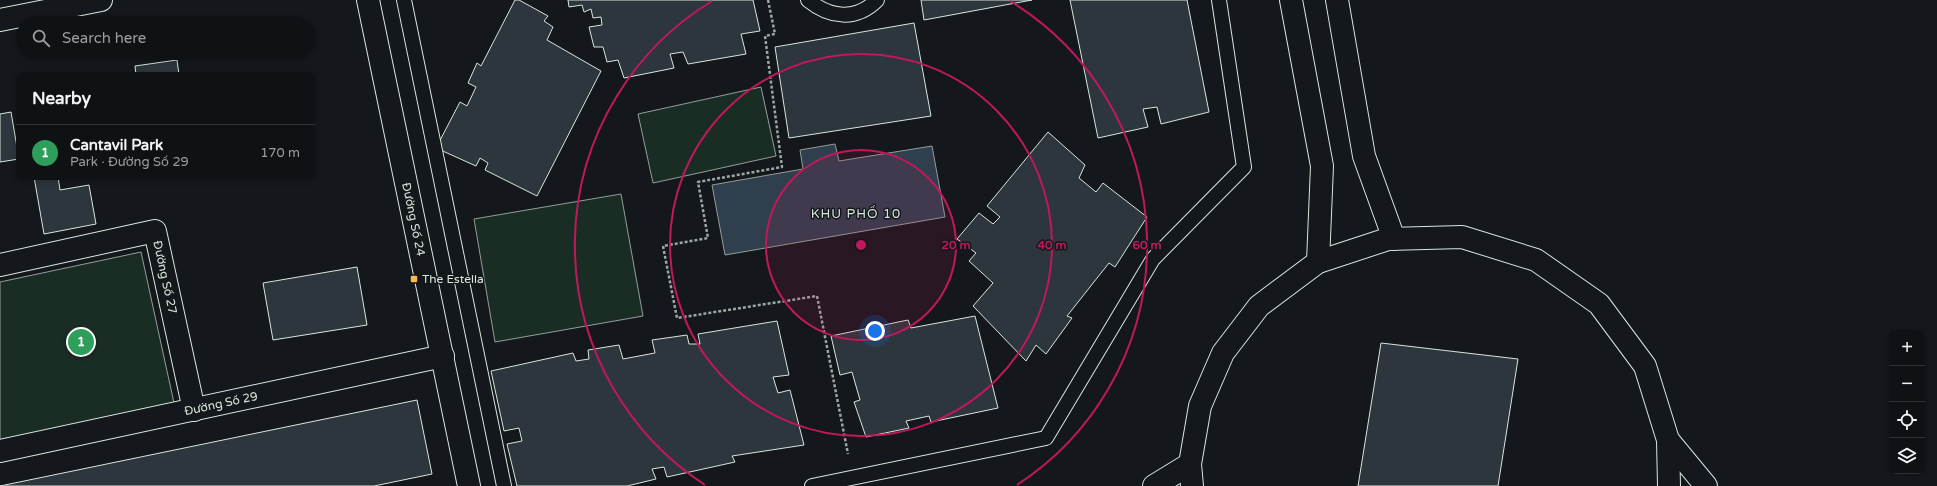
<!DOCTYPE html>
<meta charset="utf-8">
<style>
body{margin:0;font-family:"Varela Round",sans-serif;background:#181b1e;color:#f1f3f6}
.controls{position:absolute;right:12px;bottom:12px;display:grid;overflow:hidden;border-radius:8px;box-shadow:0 2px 6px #0003}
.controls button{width:36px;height:36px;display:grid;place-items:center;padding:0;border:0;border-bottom:1px solid #2f3234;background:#0f1215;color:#f1f3f6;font:20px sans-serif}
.you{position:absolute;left:875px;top:331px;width:14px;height:14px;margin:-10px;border:3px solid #fff;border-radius:50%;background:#1a73e8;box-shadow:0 0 0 6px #1a73e833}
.badge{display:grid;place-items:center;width:26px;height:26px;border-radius:50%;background:#ffb74d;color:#fff;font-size:13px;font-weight:700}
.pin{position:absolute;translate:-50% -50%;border:2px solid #fff;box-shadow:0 1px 4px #0006}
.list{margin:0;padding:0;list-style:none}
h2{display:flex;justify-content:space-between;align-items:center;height:52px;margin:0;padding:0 16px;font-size:17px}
h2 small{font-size:13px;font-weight:400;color:#9b9ea0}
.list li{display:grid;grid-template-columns:26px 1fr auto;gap:12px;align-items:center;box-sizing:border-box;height:56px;padding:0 16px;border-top:1px solid #2f3234}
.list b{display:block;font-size:15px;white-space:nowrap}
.list p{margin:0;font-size:13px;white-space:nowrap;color:#9b9ea0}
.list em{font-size:13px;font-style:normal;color:#9b9ea0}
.icon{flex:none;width:22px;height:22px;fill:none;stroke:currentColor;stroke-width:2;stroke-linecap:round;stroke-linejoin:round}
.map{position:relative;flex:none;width:1937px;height:486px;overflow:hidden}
.search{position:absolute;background:#0f1215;box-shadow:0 2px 6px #0003;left:16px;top:16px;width:300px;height:44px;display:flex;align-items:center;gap:10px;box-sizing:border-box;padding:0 14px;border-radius:22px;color:#9b9ea0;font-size:15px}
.panel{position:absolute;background:#0f1215;box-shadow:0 2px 6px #0003;left:16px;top:72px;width:300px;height:108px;border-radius:8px}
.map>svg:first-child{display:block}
.green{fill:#1a2d24;stroke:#939e99}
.water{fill:#2f3f4d;stroke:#939e99}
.building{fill:#2c363c;stroke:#d8e6dc}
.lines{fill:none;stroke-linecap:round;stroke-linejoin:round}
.lane-casing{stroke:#d8e6dc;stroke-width:16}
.street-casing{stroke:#d8e6dc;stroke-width:24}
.path{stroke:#9da8a2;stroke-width:2.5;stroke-dasharray:3 2;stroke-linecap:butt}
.lane{stroke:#14181c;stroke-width:14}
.street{stroke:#14181c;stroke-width:22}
.ring{fill:none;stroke:#c2185b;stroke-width:2}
.poi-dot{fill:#ffb74d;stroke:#14181c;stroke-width:1.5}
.labels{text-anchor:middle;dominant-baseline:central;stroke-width:3;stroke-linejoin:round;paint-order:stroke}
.street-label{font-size:12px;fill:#d8e6dc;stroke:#14181c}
.poi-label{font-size:12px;fill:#d8e6dc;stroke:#14181c;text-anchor:start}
.neighbourhood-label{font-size:13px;letter-spacing:1px;fill:#d8e6dc;stroke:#14181c}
.centre{fill:#c2185b;stroke:#14181c;stroke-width:2}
.ring-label{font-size:12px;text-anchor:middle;font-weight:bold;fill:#c2185b;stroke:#14181c;stroke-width:3;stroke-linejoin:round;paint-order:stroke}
</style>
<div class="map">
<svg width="1937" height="486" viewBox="0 0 1937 486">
<rect width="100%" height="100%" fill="#14181c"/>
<path class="green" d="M761,87L776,156L653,183L638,114Z
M621,194L643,316L495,342L474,219Z
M141,252L174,403L0,440V282Z"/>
<path class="water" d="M835,144L839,161L932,146L945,217L725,255L712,185L803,169L800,150Z"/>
<path class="building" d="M515,0H519L548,16L544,21L553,27L547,40L601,71L537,196L485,170L488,163L480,158L476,166L436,148L460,102L467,106L476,87L468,83L477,63L481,66Z
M568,0H753L760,31L741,34L746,54L688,64L683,52L670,54L674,68L624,78L618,60L607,62L603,47H594L589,27L602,25L601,17L593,18L591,9L584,12L582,5L569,7Z
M921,0H1032L924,20Z
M1070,0H1187L1209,112L1161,124L1157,107L1143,109L1148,127L1098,138Z
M914,23L931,116L789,138L775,47Z
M177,60L179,75H136L135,66Z
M11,112L19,159L0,162V114Z
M1048,132L1085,165L1079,178L1096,192L1103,183L1147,217L1115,267L1109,263L1067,316L1072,318L1046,354L1036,345L1026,361L973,306L993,283L969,261L976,253L957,239L979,213L993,224L1000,217L987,206Z
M34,177H58L60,190L89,185L96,224L44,234Z
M357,267L367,325L273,340L263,283Z
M975,316L998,408L931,422L929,416L906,421L909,428L866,437L854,402L860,400L852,372L840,375L831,336L908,320L911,328Z
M777,321L789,375L773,377L778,393L790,390L804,445L732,456L735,462L667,477L664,467L652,469L656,479L627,486H517L507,444L522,441L519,428L504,431L491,371L573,353L576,361L589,359L588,350L619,345L623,359L655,353L652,340L687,335L689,344H700L698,334Z
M1381,343L1518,359L1498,486H1358Z
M417,400L432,474L374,486H0Z"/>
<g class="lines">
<g class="lane-casing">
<path id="lane" d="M404,0L504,486
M808,0C830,18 856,21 877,0
M812,486L1046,438L1153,259L1244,167L1219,0"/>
</g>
<g class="street-casing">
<g id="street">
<path id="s1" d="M368,0L469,486"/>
<path d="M1291,0L1322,166L1318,262"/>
<path d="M1337,0L1364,156L1394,239"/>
<path d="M0,20L101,0"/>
<path id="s2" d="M0,265L155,231L194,410"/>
<path d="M1668,440L1706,486"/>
<path id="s3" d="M0,451L443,356"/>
<path d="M1154,486L1190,464"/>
<path d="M1192,486L1190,464L1200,406L1223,353L1259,306L1318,262L1388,239L1462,237L1536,260L1599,304L1645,366L1668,440L1669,486"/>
</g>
</g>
<path class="path" d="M768,0L775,34L765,36L782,167L698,182L708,238L663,246L677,318L817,296L848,454"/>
<use href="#lane" class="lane"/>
<use href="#street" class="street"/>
</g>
<circle cx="861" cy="245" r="95" fill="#c2185b" fill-opacity=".12"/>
<g class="ring">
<circle cx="861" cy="245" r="95"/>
<circle cx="861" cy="245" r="191"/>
<path d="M705 485A286 286 0 0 1 712 1M1010 1A286 286 0 0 1 1017 485"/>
</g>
<rect class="poi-dot" x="410" y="275" width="8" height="8" rx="2"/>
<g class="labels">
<g class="street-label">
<text stroke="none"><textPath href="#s1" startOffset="224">Đường Số 24</textPath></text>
<text stroke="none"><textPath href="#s2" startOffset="206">Đường Số 27</textPath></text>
<text stroke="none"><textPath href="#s3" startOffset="226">Đường Số 29</textPath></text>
</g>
<g class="poi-label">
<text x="422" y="279">The Estella</text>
</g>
<g class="neighbourhood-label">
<text x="856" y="214">KHU PHỐ 10</text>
</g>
</g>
<circle cx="861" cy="245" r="6" class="centre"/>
<g class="ring-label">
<text x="956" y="249">20 m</text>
<text x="1052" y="249">40 m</text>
<text x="1147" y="249">60 m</text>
</g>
</svg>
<div class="controls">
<button>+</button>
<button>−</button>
<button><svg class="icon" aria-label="locate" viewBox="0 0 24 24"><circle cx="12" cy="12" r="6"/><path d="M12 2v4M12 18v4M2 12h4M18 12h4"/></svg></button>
<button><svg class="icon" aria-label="layers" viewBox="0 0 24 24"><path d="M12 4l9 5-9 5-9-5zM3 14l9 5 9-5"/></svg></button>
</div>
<div class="you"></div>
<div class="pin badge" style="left:81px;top:342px;background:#2e9e5b">1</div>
<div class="search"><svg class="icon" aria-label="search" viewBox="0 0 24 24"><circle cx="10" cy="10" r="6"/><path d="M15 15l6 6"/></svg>Search here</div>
<section class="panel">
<h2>Nearby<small></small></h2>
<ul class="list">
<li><span class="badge" style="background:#2e9e5b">1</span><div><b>Cantavil Park</b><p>Park · Đường Số 29</p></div><em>170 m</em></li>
</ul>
</section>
</div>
